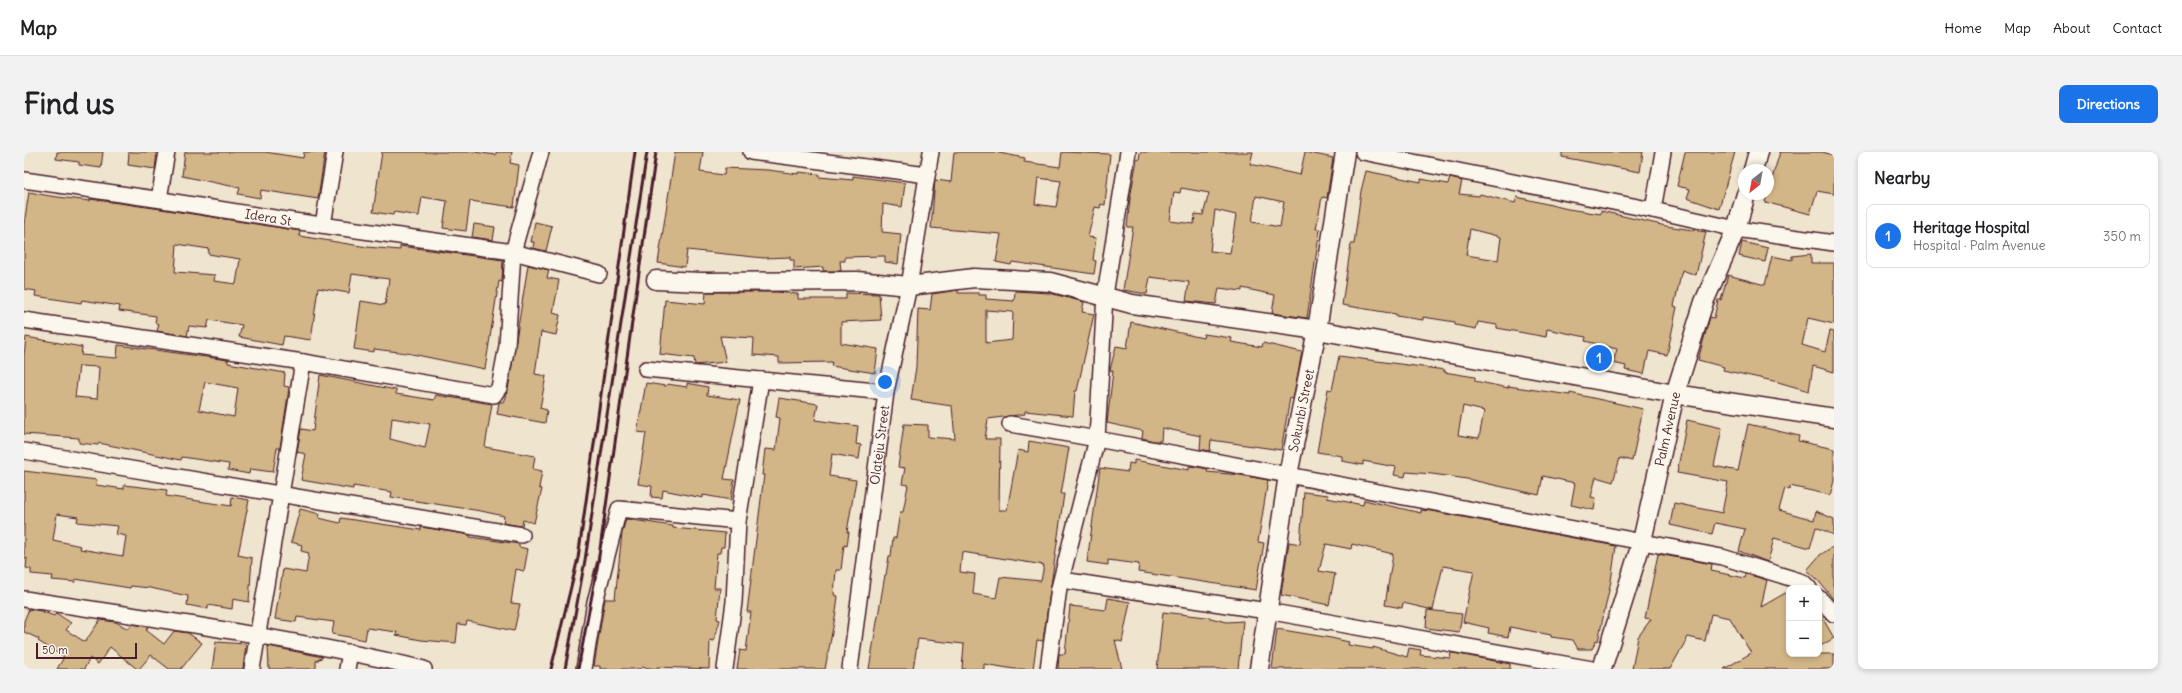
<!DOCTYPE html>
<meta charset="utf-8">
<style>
body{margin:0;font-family:Delius,sans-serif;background:#f2f2f2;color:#202124}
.controls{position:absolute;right:12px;bottom:12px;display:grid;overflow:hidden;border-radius:8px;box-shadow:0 2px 6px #0003}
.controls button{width:36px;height:36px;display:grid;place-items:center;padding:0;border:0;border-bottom:1px solid #e0e0e0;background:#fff;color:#202124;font:20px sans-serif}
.compass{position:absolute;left:1714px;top:12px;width:36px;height:36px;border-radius:50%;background:#fff;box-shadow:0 2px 6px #0003;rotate:211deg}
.scale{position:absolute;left:12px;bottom:10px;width:101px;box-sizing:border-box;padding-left:4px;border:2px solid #4a1f2b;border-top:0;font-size:11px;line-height:14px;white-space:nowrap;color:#4a1f2b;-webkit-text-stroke:3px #fbf7ec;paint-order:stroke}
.you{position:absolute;left:861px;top:230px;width:14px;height:14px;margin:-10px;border:3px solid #fff;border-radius:50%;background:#1a73e8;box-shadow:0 0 0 6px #1a73e833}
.badge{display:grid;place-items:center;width:26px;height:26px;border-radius:50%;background:#1a73e8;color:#fff;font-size:13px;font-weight:700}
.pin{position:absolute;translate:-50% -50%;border:2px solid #fff;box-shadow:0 1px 4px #0006}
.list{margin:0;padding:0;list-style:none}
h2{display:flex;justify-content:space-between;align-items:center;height:52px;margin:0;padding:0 16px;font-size:17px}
h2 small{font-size:13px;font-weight:400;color:#757577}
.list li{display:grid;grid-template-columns:26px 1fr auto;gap:12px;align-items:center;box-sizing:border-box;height:64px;margin:0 8px 8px;padding:0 8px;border:1px solid #e0e0e0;border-radius:8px}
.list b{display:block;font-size:15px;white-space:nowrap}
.list p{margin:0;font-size:13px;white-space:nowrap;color:#757577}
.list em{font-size:13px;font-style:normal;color:#757577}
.map{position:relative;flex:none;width:1810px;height:517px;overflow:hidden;border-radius:8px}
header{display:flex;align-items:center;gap:24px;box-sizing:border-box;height:56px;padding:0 20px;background:#fff;border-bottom:1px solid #e0e0e0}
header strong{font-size:19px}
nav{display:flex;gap:22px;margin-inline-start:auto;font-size:14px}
.intro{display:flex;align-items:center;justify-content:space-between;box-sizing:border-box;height:96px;padding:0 24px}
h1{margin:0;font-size:28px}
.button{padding:10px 18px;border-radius:8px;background:#1a73e8;color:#fff;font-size:14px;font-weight:700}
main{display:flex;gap:24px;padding:0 24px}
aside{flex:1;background:#fff;border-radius:8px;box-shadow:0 2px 6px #0003}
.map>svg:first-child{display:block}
.building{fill:#d2b687;stroke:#4a1f2b;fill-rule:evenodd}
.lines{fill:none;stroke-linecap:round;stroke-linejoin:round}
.minor-casing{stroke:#4a1f2b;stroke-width:18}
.tertiary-casing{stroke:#4a1f2b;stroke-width:21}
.minor{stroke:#fbf7ec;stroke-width:15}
.tertiary{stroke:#fbf7ec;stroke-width:18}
.rail{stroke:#4a1f2b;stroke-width:3}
.labels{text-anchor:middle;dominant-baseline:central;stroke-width:4;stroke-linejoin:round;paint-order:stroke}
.street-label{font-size:13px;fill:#4a1f2b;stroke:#fbf7ec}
</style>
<header>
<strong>Map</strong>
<nav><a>Home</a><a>Map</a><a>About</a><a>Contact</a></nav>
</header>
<div class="intro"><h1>Find us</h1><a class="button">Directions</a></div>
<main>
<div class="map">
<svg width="1810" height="517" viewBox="0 0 1810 517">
<rect width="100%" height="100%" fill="#efe4ce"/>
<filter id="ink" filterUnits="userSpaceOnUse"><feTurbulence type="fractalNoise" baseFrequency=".025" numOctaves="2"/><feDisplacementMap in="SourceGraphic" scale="8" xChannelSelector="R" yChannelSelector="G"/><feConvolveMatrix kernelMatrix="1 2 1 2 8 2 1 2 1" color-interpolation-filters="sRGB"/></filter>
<g filter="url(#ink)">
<path class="building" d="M33,0H79L77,16L55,13V10L32,7Z
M105,0H133L131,17L104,13Z
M161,0H241L279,6L280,0H301L294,47L237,38L236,46L214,42L216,36L158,24Z
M358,0H450L472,3V0H488L486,11L495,13L490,55L446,49L442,79L419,76L423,49L398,45L395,64L370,60L369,63L349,60Z
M651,0H679L676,20L700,23L701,16L744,18L774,22V20L795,22V25L829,28V24L881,31L878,55L859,52L858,80L877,82L874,112L861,110V104L821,105V109H816L817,119H799V115L770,117V108H766V105L740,106L663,98L661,115L634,111Z
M930,0H970L1001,6L1000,10L1036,15L1038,0L1086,2L1081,53L1077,52L1076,56L1071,55L1064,85L1072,86L1069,108L1072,109L1070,122L988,110L987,113L972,110L977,82L907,76L911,28L927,30ZM1014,26L1037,29L1032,55L1011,52Z
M1116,0H1229L1226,12L1276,23L1281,0L1309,6L1303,46L1298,45L1292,77H1296L1283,166L1248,161L1251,143L1218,136V139L1195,136L1192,152L1162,149L1165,130L1126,125L1123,142L1099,138L1109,75H1103L1106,47L1113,7L1115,8ZM1157,36L1185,41L1179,63L1171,62L1170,72L1146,69L1150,40L1156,41ZM1232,44L1260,50L1256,75L1228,70ZM1191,58L1212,63L1206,101L1186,99Z
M1538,0H1619L1616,20L1538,5Z
M1661,0H1711L1695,57L1663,46L1666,37L1653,34Z
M1756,0H1798L1810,3V42L1793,39L1786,62L1741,50Z
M1342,19L1397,30V27L1424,32L1426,26L1438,29L1435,42L1455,44L1456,42L1491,51L1493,45L1544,57L1577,62V59L1642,74L1682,80L1672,123L1658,118L1650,154L1653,155L1643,203L1625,199L1620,222L1601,218L1602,214L1589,211L1593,197L1561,189L1562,185L1523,177L1522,185L1473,176V173L1454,170L1452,177L1431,173V170L1399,165V168L1372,164V162L1318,153L1327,92H1330L1337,39ZM1446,77L1477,85L1474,108L1442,103Z
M5,40L26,44L66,49V47L137,57L276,79L275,84L343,95L376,98V94L479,108L478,130L475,129L461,217L383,201L350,197V200L330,197L337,149L361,153L365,127L328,122L325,141L294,136L287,188L260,184L258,193L215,185L218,173L185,168L183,176L165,174L163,184L133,179L135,172L131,171L132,164L95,159L96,154L58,148L57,151L11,144L12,139L0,137V72ZM153,92L185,97L184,102L216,107L212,132L190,129L191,123L151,120Z
M511,70L528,74L522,99L509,96L510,90H507Z
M450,72L471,75L469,88L448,85Z
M1718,90L1744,96L1741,110L1715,104Z
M1787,102V111H1810V172L1784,166L1778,193L1801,200L1806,179L1810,180V220L1789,214L1785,239L1754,230L1699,218L1700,215L1674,208L1686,165L1690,166L1694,148H1697L1704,123L1741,133L1748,104L1768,108V104Z
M504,113L525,118L523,126L535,128L529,161L536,163L532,183L517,180L511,222L522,224L516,256L523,258L521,271L473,262L475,250H479L484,238Z
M934,138V141H955V143H962V147L990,149L991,139L1025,141L1060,150L1058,160L1070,162L1053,239H1051L1049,264L1001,259V262L964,267L961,287H976L975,358H983L994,298L1004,300L1005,289L1045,296L1037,342H1040L1019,489L1013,488L1009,517H990L960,512V517H938L940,492L894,487L889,517H845L861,423H862L865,404H867L869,386H872L876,360H879L884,333L878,332L881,316L874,315L880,272L904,273V285L931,287L928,254L887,248L892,215L894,157L906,158L908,142ZM962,158L989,160L988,188L962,191ZM938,400L1020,413L1017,429L976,425L972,446L949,442L951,422L936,420Z
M682,140H753L774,142V147H822V141L855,142L857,168L817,170V191L854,197L851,221L807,214L808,210L755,211V205L729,203L730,186L696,184L702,210L671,213L670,206L636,202L641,148L681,152Z
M1107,170L1179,186L1180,182L1208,186L1207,190L1238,195L1239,191L1278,200L1269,247L1266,246L1257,298L1187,288L1186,299L1176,297L1177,284L1138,276L1137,289H1130L1118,286L1119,279L1083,271L1089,219L1086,218L1092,194L1103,196Z
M2,185L58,195L57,203L93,206L94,193L204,208V211L261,221L260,234L265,235L264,243L256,296H253L249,320L226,317L225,322L204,318L205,312L158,305L157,308L75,291L74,293L55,291V286L0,282V204ZM55,214L75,215L73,247L51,245ZM181,230L214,236L210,265L175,258Z
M1315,204L1421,218L1420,220L1451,225V229L1484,236V234L1546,243V241L1619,257L1608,309L1596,306L1589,330L1572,325L1567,345L1572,346L1570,358L1547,353L1551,331L1519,324L1515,343L1443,327L1408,322L1382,320L1381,325L1370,323L1372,315L1339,309V313L1318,309V304L1293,300L1304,237L1308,238ZM1439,254L1460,259L1455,286L1434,283Z
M296,223L372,238V242L410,248L412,243L468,252L461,295L511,304L509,317L518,319L515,336L518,337L510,371L499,368L498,374L479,371L480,364L457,359L386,348L367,345L368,340L329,334V337L277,328L282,302L273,300L277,277L289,279ZM368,266L406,272L401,296L366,287Z
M622,231L642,234L643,232L663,235V231L684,235L683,243L716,248L700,327L710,328L707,348L679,343V346L639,338L638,346L627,345L628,334L614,332L622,281L613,280Z
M755,246L794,252L791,268L834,274L832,292L837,293L835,307L808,302L805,324L832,328L823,380H825L823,394L820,393L817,418H812L810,443L814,444L812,460L801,517H713L716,498L722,499L727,460H723L740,323H738L741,297L752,298L756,266L752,265Z
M1663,268L1698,276L1690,314L1714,319L1724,272L1775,284L1774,289L1810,297V329L1806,343L1766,334L1765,338L1761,336L1755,358L1790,368L1792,359L1810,367V383L1792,375L1786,396L1750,386L1744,410L1715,399L1721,377L1691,371L1688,382L1646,373L1650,351L1698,361L1704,330L1653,321Z
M1110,308L1165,318V314L1173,315L1184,317L1183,320L1217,323L1244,328L1234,390L1240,391L1232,438L1114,420L1115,412L1084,408V413L1063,410L1076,316L1104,320L1105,311L1110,312Z
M0,319L73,328L72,333L100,337V333L143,338L142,344L207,354L208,345L225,348L214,403L228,406L225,450L209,447L208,457L184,453V457L163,453L164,444L126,436L107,434L106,436L51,427V430L28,428L29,424L7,422V417L2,416L3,406H0ZM33,362L54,365L53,370L94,374L92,382L102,384L99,404L56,397L57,394L29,388Z
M1280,340L1304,343L1303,346L1339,353L1340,348L1397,361V358L1407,359L1592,394L1587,429L1574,489L1572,488L1568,497H1554L1549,488L1527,485V483L1486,475L1484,485L1464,481L1465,476L1439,470L1450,419L1419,414L1409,458L1379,451L1378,456L1361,453L1369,402L1328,392L1327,397L1302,392L1295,419L1311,422L1305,453L1257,443L1265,390L1276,392Z
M276,357L296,362L295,366L316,371L317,366L397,378V375L446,383V385L495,392V395L504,397L500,419L492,417L487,451L496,452L490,479L443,469L442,473L434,472L432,491L397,488L372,483L373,480L343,476L341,488L308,482L310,470L273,465L272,470L251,467L259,417L282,421L285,401L277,399L278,393L267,390Z
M602,367L649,374V376L701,381L700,395H697L696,401H693L690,436H696L693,467L696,468L690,489L686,488L685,517L633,515V517L618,515L617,517H576V514H570L581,447H591L598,381Z
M1810,394V448L1793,427L1783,418L1796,403Z
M1634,402L1688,412L1687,419L1721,426L1722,422L1743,428L1737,455L1765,439V502H1810V517H1700L1727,501L1706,466L1687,462L1681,489L1664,485L1646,517H1608L1614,485L1627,467L1621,466Z
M1084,446L1106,450L1098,490L1091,488L1098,517H1034L1035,502H1041L1046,454L1082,458Z
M5,457L17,459L30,464L32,461L47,471L42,478L61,490L76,468L92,470L104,477L108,472L124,475L122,478L140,492L150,479L164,481L178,491L157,517H145L127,503L115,517H113L86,495L74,512L66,506L60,517H33L40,505L14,489L15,487L0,480V469Z
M1403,458L1438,462L1435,480L1402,476Z
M1139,460L1182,465L1203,470L1219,469L1214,517H1133Z
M1795,460L1810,486L1795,495Z
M1253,477L1307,486L1325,490L1324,493L1349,497V495L1383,505L1385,496L1397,498L1396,503L1426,506L1427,501H1429L1486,512V517H1248Z
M192,490L222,492L219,517H188Z
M244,494L299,505L292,509V517H245Z"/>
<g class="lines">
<g class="minor-casing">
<g id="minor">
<path d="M727,0L903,23"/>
<path d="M1339,0L1629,58L1712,77L1810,91"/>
<path id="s1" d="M0,28L138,48L269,69L489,100L575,122"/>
<path d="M135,47L143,0"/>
<path d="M1629,58L1639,0"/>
<path d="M299,73L311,0"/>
<path d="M0,168L279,210L470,243L475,236L483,194L489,100L517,0"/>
<path d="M622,217L862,240"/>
<path d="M986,272L1073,287L1698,405L1779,430L1785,436"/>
<path d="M0,299L498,383"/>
<path d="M1038,428L1243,459L1568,517"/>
<path d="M1795,446L1810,462"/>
<path d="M0,447C134,467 268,486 400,517"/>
<path d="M228,517L279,210"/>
<path d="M323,517L326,500"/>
<path d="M560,517L571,450L595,357L714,369"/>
<path d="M701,517L710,450L714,369L737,228"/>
<path id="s2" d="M826,517L862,240L885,134L907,0"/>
<path d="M1024,517L1035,436L1073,287L1081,143L1104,0"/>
</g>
</g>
<g class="tertiary-casing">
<g id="tertiary">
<path d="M1729,18L1734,0"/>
<path d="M632,128L677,130L833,129L885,134L950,126L1026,130L1108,152L1293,178L1651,242L1810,266"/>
<path id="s3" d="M1235,517L1264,323L1293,178L1321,0"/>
<path id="s4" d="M1578,517L1618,389L1651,242L1680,150L1712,77L1722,42"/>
</g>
</g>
<use href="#minor" class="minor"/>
<use href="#tertiary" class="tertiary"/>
<path class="rail" d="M527,517L554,406L611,0
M541,517L561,408L623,0
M554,517L574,411L632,0"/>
</g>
</g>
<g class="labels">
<g class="street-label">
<text stroke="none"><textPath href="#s1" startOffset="247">Idera St</textPath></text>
<text stroke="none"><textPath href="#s3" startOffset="262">Sokunbi Street</textPath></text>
<text stroke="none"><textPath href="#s4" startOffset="249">Palm Avenue</textPath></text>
<text stroke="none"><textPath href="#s2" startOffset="226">Olateju Street</textPath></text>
</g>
</g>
</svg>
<div class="controls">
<button>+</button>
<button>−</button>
</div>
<svg class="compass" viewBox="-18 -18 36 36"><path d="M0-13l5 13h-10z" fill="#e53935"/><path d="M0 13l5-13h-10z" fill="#757577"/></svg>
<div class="scale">50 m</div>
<div class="you"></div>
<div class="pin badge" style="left:1575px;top:206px">1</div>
</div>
<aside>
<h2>Nearby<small></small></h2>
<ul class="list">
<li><span class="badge">1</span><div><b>Heritage Hospital</b><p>Hospital · Palm Avenue</p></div><em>350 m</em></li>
</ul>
</aside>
</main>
